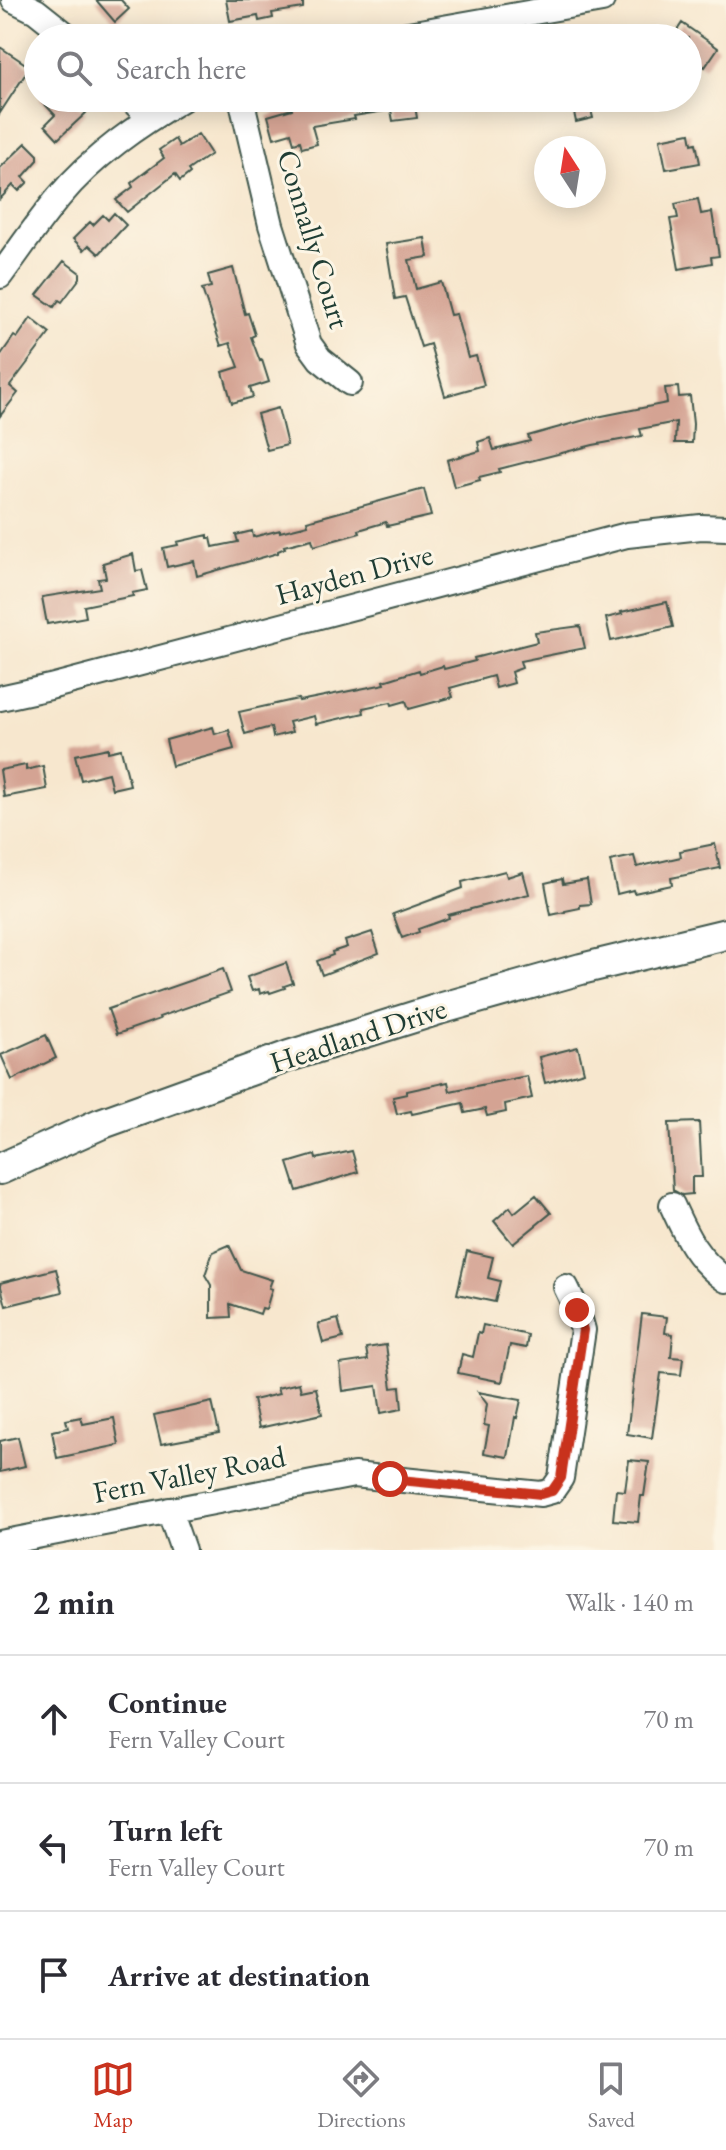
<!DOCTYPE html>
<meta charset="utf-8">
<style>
body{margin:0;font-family:"EB Garamond",serif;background:#f7f7f7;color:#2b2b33}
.compass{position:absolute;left:534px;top:136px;width:72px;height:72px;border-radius:50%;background:#fff;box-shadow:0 4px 20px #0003;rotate:348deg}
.stop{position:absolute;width:24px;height:24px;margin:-18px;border:6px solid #c8321e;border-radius:50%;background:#fff}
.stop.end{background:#c8321e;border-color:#fff;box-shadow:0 2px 8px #0008}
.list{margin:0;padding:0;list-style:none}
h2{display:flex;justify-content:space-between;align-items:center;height:104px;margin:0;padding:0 32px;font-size:34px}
h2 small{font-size:26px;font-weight:400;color:#7c7c81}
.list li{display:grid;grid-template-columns:52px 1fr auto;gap:24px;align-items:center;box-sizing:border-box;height:128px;padding:0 32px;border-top:2px solid #e1e1e2}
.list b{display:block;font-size:30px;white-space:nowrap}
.list p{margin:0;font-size:26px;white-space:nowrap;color:#7c7c81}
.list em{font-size:26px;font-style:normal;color:#7c7c81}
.icon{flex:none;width:44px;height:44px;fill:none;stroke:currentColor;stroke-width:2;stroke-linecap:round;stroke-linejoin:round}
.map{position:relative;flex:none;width:726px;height:1550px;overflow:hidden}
.search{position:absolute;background:#fff;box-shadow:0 4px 20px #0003;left:24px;right:24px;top:24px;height:88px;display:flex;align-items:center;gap:20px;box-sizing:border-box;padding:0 28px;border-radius:44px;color:#7c7c81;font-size:30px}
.sheet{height:488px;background:#fff}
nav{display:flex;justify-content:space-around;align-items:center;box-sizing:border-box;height:112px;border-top:2px solid #e1e1e2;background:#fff;font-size:22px;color:#7c7c81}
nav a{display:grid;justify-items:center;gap:4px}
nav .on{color:#c8321e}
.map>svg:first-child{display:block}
.building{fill:#d4a393}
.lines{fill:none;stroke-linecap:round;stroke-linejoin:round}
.minor-casing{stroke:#3f564b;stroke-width:28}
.major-casing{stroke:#3f564b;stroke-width:34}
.minor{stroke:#fff;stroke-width:24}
.major{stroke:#fff;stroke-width:30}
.route{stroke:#c8321e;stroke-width:10}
.labels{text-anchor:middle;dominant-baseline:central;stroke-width:6;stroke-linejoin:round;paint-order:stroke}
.street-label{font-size:30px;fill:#1f3d34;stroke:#fcf5e5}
</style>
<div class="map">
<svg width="726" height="1550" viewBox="0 0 726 1550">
<rect width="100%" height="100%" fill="#fcf5e5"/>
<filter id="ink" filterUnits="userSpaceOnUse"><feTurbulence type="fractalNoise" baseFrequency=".0125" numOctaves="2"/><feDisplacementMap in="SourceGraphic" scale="16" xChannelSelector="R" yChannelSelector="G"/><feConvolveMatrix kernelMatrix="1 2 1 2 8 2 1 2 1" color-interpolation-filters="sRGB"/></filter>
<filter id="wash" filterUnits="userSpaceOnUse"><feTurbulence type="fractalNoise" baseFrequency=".006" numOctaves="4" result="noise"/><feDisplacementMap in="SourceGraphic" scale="32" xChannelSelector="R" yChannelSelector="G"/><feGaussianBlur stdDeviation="1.8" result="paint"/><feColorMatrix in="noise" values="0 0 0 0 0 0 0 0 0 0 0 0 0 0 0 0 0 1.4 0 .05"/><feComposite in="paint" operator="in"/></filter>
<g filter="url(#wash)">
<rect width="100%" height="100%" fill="#f7e7ce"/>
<g id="blocks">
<path class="building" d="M96,0H121L129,9L115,22Z
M226,0H303V8L272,13L273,18L259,21L258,16L230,21Z
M682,23L718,48L705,67L688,55V38H672Z
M0,47L30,67L0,113Z
M39,98H71L86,113L58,139L45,125L55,115Z
M289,98H304L305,103L338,98H418L419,105L415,106L417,118L393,121L391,110L354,116L355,119L312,126L317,144L302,148L300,141L294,143L291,133L274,138L268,116L292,109Z
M571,98H588L593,118L576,122Z
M690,133L692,144L696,143L700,163L666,169L660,139Z
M198,134L211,154L188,170L190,173L180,181L175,174L127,212L116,200L133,187L131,183L164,158L159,150L175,139L179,146Z
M26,143L38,155V160L23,177L28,182L19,191L13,185L0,199V168Z
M698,199L701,214L712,212L719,256L711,257L712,263L679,269L670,219L678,218L675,204Z
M114,213L126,225L99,254L89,245L84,250L73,239L90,222L93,225L103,215L108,220Z
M425,238L428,257L409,260L416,289L441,282L450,315L456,314L468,358L476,356L484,385L445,396L430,344L421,347L405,297L395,299L386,244Z
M64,261L80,273V278L62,302L59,300L54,307L37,295Z
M233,268L245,314L248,313L255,335L251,337L260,361L262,360L269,382L250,388L253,397L232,403L223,372L239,367L230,343L221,346L202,289L211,287L208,275Z
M31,318L50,333L10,386L18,393L0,416V356L14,336L17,338Z
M678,387L679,397L690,396L693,424L692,443H675L676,422L640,429L642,436L593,445L499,469L500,472L479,477L480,480L454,487L447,460L480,451L478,442L490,438L494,450L530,441L528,436L592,418L667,403L665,388Z
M278,408L287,445L267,450L257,414Z
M424,489L431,516L387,526L386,522L359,530L360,533L314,546L312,539L284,546L285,548L278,551V553L197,576L194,561L167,567L163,548L178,545L177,542L208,535V538H211L213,547L238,542L236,535L252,531L253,537L280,530V532L308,525L307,521Z
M133,554L136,571L142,570L147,590L132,593L133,596L84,606L86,617L47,624L42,597L100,588L98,579L106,578L103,563Z
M667,602L673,627L611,641L606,618L622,614L621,612Z
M580,626L585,648L520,661L522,668L511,672L514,683L496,688L493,676L450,688L453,697L409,709L406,701L392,705L391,702L363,708L364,713L316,724L314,716L289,722L292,732L273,737L271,727L245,734L239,712L298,699L299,701L385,684L384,681L419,670L420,673L443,666L444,669L475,661L474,658L537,642L535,632Z
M213,727L215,734L229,730L234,749L172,766L166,740Z
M108,748V752L121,749L130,785L112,789L108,773L81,780L75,755Z
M26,765V770L43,766L47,789L4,797L0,770Z
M715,844L720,868L671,878L672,885L634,893L633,890L617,894L610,861L634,856L637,867L681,857L680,851Z
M505,871L507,877L523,872L529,894L448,915L449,918L418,929L419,932L402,938L393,914L463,888L462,882Z
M562,879L563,884L587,880L591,904L580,905V908L565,911V912L551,915L545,883Z
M372,932L379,953L322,975L317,961L333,955L332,952L347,947L345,941Z
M286,963L293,983L284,986L285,988L270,993L269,991L260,994L259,989L252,991L247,977Z
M223,969L231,992L159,1017L160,1019L117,1034L108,1009Z
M46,1035L56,1058L12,1080L1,1055Z
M578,1047L584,1072L545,1083L539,1057Z
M527,1076L532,1098L505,1104L506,1112L487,1116L485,1109L465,1113L463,1103L412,1114L411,1111L397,1114L393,1097L407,1094V1091L448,1082L450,1091Z
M699,1122L702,1177H692V1194L682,1195L673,1190L669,1123Z
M352,1151L358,1172L297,1191L288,1163L315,1155L316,1159Z
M536,1195L551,1213L513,1244L494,1221L510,1207L514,1213Z
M229,1245L241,1270L272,1280L269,1288L272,1289L266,1309L262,1308L260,1314L230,1304L231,1317L211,1318V1285L205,1275L213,1252Z
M467,1251L493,1257L488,1278L500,1281L495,1302L457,1294Z
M56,1269L62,1292L6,1306L0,1283Z
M642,1314L667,1317L665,1333L673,1334L671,1357L683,1358L681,1375L661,1373L652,1438L627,1434Z
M338,1319L343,1338L323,1343L318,1324Z
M483,1325L528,1335L526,1348L510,1345L502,1382L458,1373L462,1354L473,1357L478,1333L481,1334Z
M386,1345L392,1388L400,1387L402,1409L381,1413L377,1386L343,1391L340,1364L368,1360L366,1348Z
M299,1383L301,1391L316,1388L322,1414L259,1428L253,1400L279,1394L277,1388Z
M478,1392L521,1400L517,1418L515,1417L508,1457L484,1453L489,1426L484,1425L487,1404Z
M212,1402L219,1433L161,1444L154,1415Z
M81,1417L83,1424L114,1418L119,1445L57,1458L52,1431L68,1428L66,1420Z
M18,1437L25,1466L0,1472V1441Z
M629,1460L649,1462L644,1496H641L638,1522L613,1520L616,1490L625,1491Z"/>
</g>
</g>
<g filter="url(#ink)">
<use href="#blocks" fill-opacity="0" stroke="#3f564b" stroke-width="2"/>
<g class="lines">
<g class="minor-casing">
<path id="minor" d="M14,0L36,11L70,38
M386,38L602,0
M130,98L150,118
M241,98L271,225L309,344L320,359L350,383
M0,276C20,249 38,222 59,197C93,156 138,125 184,98
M0,698L50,687L627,535L701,527L726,528
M672,1205C686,1236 697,1260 726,1280
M169,1510L183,1550
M0,1543L354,1475L541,1494L552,1491L561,1478L583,1330L577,1310L566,1287"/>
</g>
<g class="major-casing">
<path id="major" d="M0,1169L100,1124L289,1056L439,1009L581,969L726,934"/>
</g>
<use href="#minor" class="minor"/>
<use href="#major" class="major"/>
</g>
</g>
<g class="lines" filter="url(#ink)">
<path class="route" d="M390,1479L541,1494L552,1491L561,1478L583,1330L577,1310"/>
</g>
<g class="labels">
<g class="street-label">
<text transform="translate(314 239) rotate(73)">Connally Court</text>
<text transform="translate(354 574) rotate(-15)">Hayden Drive</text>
<text transform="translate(358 1035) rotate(-18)">Headland Drive</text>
<text transform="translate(189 1474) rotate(-11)">Fern Valley Road</text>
</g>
</g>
</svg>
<svg class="compass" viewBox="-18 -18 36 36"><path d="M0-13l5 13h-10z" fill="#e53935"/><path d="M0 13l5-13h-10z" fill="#7c7c81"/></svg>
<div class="stop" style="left:390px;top:1479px"></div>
<div class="stop end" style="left:577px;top:1310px"></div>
<div class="search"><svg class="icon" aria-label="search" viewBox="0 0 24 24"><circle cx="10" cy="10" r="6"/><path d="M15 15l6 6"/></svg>Search here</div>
</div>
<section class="sheet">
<h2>2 min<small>Walk · 140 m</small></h2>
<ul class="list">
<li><svg class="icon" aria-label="ahead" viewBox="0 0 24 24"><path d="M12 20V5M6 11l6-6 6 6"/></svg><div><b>Continue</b><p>Fern Valley Court</p></div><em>70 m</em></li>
<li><svg class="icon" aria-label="left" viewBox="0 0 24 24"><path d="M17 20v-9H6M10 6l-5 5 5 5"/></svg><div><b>Turn left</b><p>Fern Valley Court</p></div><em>70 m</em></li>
<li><svg class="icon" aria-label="arrive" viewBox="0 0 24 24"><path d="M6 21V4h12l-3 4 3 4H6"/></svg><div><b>Arrive at destination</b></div></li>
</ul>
</section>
<nav>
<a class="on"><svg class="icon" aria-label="map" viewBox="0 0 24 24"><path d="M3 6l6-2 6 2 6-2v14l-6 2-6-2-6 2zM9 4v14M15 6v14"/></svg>Map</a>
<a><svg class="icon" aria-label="directions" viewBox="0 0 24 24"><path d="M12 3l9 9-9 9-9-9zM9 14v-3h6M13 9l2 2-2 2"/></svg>Directions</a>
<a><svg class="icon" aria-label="saved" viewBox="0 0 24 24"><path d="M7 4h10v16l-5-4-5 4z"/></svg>Saved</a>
</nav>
